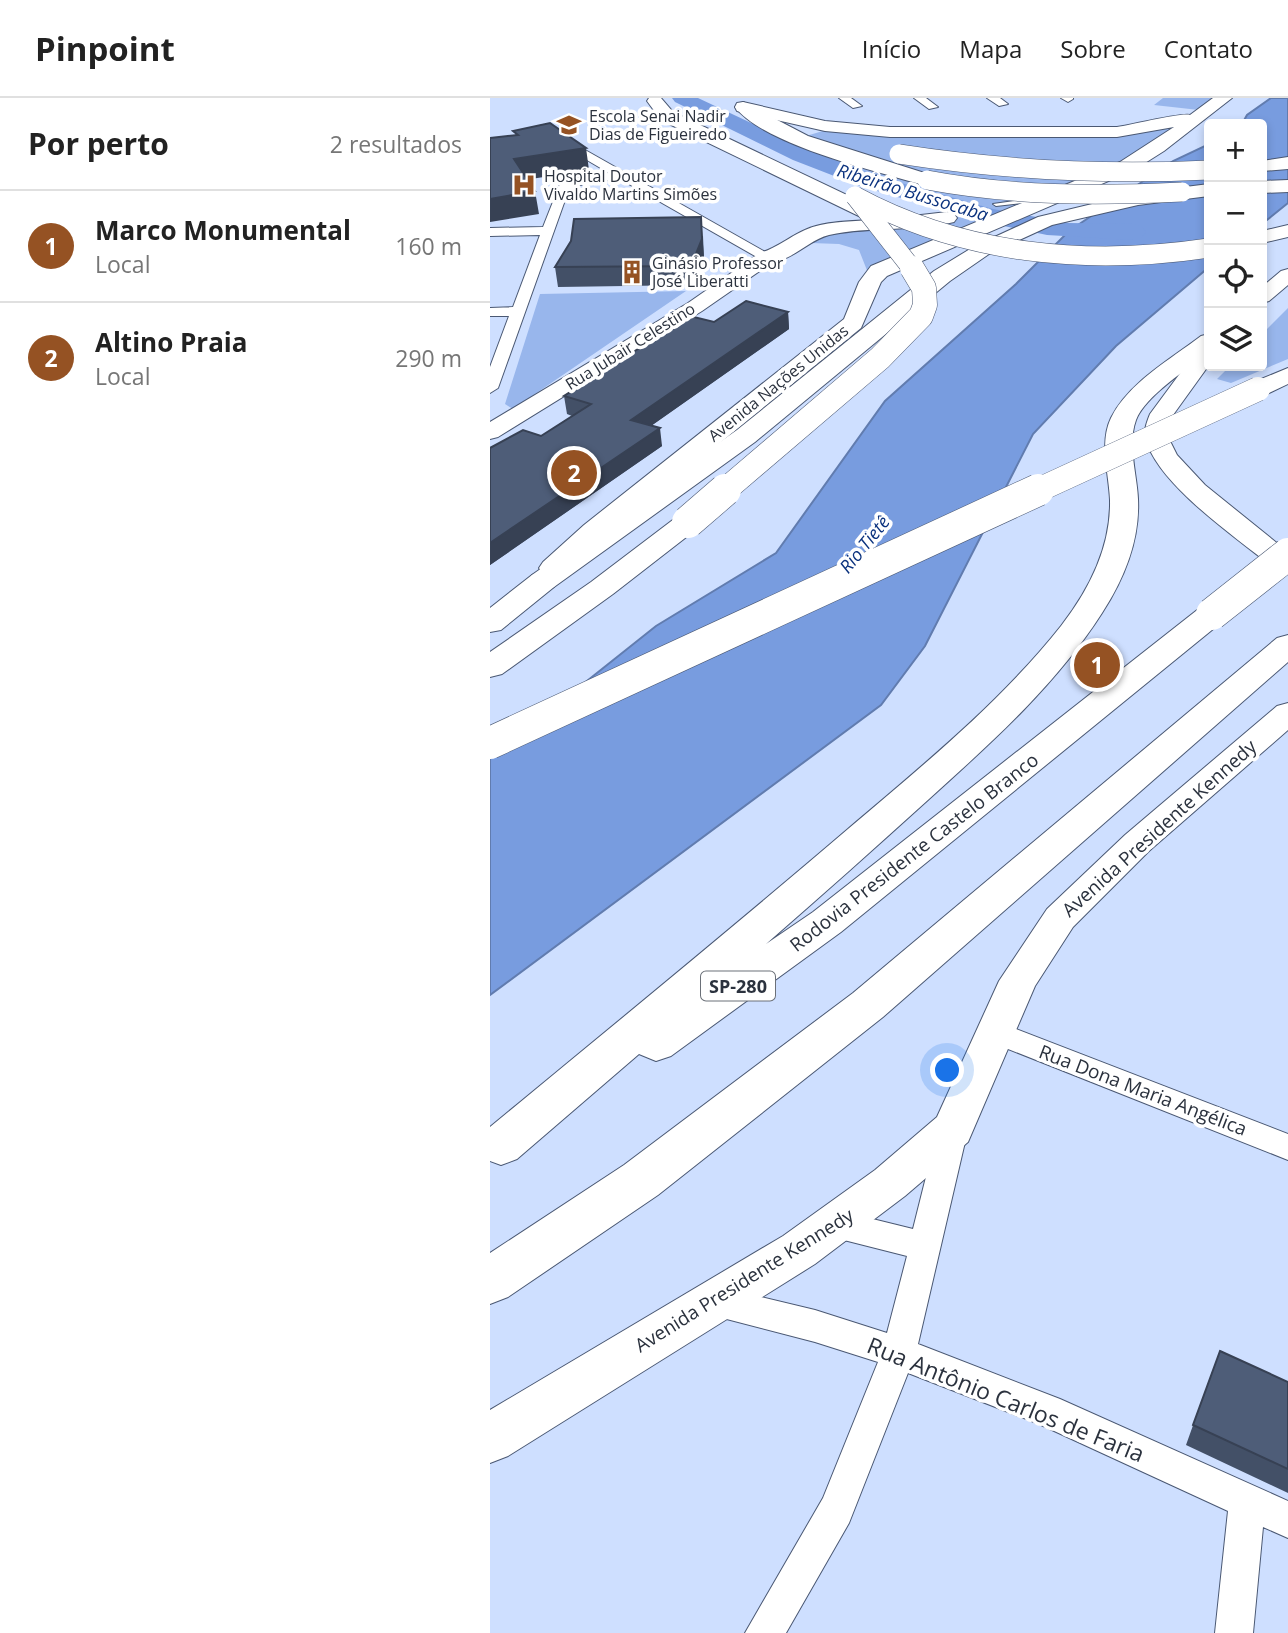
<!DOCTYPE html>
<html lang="pt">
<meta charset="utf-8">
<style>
body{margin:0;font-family:"Open Sans",sans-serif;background:#f6f6f6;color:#222}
.controls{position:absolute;right:21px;top:21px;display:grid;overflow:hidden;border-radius:7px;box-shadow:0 4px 10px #0003}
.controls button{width:63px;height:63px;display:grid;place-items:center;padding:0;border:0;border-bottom:2px solid #e0e0e0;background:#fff;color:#222;font:35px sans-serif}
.you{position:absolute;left:458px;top:973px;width:24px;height:24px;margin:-18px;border:5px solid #fff;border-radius:50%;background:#1a73e8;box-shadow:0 0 0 10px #1a73e833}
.badge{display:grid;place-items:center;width:46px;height:46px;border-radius:50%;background:#955223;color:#fff;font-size:23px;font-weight:700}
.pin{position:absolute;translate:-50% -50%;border:4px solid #fff;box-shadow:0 2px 7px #0006}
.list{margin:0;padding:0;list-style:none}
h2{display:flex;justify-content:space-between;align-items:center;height:91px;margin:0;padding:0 28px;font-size:30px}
h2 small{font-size:23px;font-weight:400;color:#767676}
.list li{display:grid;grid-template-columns:46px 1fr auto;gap:21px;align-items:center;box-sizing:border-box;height:112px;padding:0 28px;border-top:2px solid #e0e0e0}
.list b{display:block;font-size:26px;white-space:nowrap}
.list p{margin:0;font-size:23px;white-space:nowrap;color:#767676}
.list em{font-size:23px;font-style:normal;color:#767676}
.icon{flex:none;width:38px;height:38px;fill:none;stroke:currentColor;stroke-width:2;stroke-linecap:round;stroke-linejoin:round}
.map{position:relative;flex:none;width:798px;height:1535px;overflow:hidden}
header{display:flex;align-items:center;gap:42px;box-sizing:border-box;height:98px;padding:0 35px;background:#fff;border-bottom:2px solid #e0e0e0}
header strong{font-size:33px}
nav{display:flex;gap:38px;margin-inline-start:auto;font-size:24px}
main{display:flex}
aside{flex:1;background:#fff}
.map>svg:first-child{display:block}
.green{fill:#98b6ec}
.water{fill:#789cdf;stroke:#617caf;stroke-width:2}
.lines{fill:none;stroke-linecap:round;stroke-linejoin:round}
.river{fill:#789cdf;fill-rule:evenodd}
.service-casing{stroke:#4a5873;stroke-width:2}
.minor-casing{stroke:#4a5873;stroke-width:2}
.secondary-casing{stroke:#4a5873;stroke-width:2}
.primary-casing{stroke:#4a5873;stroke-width:2}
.trunk-casing{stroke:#4a5873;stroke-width:2}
.motorway-casing{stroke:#4a5873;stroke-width:2}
.service{fill:#fff;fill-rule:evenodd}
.minor{fill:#fff;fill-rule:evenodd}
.secondary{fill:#fff;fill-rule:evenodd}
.primary{fill:#fff;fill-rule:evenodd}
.trunk{fill:#fff;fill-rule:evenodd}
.motorway{fill:#fff;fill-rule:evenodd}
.primary-bridge-casing{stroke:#4a5873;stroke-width:20;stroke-linecap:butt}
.trunk-bridge-far2-casing{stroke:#4a5873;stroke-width:20;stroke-linecap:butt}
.trunk-bridge-far1-casing{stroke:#4a5873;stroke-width:25;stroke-linecap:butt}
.trunk-bridge-casing{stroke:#4a5873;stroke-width:33;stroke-linecap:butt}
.motorway-bridge-far2-casing{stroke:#4a5873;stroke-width:20;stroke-linecap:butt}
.motorway-bridge-far1-casing{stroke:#4a5873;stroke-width:25;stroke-linecap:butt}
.motorway-bridge-casing{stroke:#4a5873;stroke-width:33;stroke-linecap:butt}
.primary-bridge{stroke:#fff;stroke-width:19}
.trunk-bridge-far2{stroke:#fff;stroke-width:19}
.trunk-bridge-far1{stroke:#fff;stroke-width:24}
.trunk-bridge{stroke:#fff;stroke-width:32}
.motorway-bridge-far2{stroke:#fff;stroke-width:19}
.motorway-bridge-far1{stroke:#fff;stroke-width:24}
.motorway-bridge{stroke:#fff;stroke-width:32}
.wall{fill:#435067}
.shaded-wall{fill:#374154}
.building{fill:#4e5d78;stroke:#374154;stroke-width:2}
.labels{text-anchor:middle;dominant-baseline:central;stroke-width:7;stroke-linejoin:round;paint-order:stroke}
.far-poi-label{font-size:16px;fill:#2b323e;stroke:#fff;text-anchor:start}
.far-street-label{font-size:16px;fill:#2b323e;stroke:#fff}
.far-water-label{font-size:18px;font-style:italic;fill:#0b327e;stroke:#fff}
.shield{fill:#fff;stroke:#6b7078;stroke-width:2}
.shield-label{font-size:18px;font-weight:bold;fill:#2b323e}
.street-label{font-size:19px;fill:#2b323e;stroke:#fff}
.near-street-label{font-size:23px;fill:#2b323e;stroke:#fff}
</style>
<header>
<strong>Pinpoint</strong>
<nav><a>Início</a><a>Mapa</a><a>Sobre</a><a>Contato</a></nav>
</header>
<main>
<aside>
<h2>Por perto<small>2 resultados</small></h2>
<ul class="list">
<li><span class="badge">1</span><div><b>Marco Monumental</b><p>Local</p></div><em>160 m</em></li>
<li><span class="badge">2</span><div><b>Altino Praia</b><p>Local</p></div><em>290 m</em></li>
</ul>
</aside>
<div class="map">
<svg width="798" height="1535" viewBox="0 0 798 1535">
<rect width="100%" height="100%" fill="#cedfff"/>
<path class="green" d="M673,0H727L709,12L664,7Z
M718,11L668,49L380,180L369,152L349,146L321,145L338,131L466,118L496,109L418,92L344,68L293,45L336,32L666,29Z
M196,193L23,311L15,306L50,196Z
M798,210V261L741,285L727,281L740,268H772V236Z"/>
<path class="water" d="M781,0H798V105L772,126V26H752L757,17Z
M719,46V169L626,248L543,336L435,548L391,607L0,897V660L166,528L286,455L395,303L526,186L579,133L683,63Z"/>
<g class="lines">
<path class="river" d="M182,0H208L319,52L386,78L503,111L579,125L643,126L652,129L656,134L652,139L643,142L557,137L490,123L370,88L303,62L185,4Z"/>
<g class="service-casing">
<path id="service" d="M547,100L549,103L506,108L503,106Z"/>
</g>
<g class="minor-casing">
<path id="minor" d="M349,0H361L372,8L363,10Z
M424,0H436L448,9L439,11Z
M497,0H510L518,6L509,8Z
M571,0H583V1L578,4Z
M73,44H81L284,159L282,162H272L130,81L99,84L79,91L8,290L0,295V269L19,218H0V210L23,209L50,137L0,138V130L53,129L70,86L97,77L119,75L73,48Z
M508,924L798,1036V1062L498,943L494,935L498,927Z
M463,1019L473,1022L478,1031L428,1246L570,1301L798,1403V1440L773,1429L763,1535H725L738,1413L549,1326L418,1275L359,1425L296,1535H255L333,1400L388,1264L325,1244L225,1218L214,1214L209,1203L214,1192L225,1188L325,1212L397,1235L417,1158L346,1140L335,1136L330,1126L335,1116L346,1112L423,1131L448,1031L453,1022Z"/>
</g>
<g class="secondary-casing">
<path id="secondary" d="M277,153L284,155L287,159L284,163L212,213L8,339L0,341V324L198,205L270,155Z
M798,171V187L779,203L772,205V189L791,173Z
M719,246V267L683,317L679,332L680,343L687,357L715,387L798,454V475L788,473C751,443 669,388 656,342C653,333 657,324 660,316L711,247Z
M798,605V632L659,753L583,829L545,888L478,1044L415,1098L325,1166L18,1358L0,1365V1312L293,1138L385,1072L447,1019L509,883L557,811L635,737L787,608Z"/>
</g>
<g class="primary-casing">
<path id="primary" d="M159,0H171L183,14L405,120L457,114L464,116L467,120L464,124C423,134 379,128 339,137C315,143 297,170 270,163L266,159L270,155C287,150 299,139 315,132C335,123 357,124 377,122L171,22L157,3Z
M723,0H742L674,53L644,72L397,178L391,184L371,230L114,439C97,455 79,483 53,476L49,470L53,464L94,427L354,221L369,184L381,168L630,64L684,29L627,39H400L335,33L247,13L245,9L247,5L253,4L335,23L400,29H627C641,27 693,14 700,17Z
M798,59V71L772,73V63Z
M798,127V139L772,145V133Z"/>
</g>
<g class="trunk-casing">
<path id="trunk" d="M198,415L208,418L212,424L208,430L123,496L12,576L0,579V554L101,484L188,418Z
M53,474L64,477L68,483L64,489L11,532L0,534V510L42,477Z"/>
</g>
<g class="motorway-casing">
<path id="motorway" d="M253,4L318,38L444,78L446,82L437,88L430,86C384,73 273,46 245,9Z
M798,82V94L772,95V83Z
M719,86V98L648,107L562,127L499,156L460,183L265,344L64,489L53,492L42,489L38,483L42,477L247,332L444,173L485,148L548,119L648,95Z
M719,236V254C699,270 655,298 646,322C637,347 647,376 648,401C650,443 634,481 612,515C566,587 501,645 439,701C385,750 331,798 276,846L323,814L711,509L722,507L733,509L738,516L733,523L351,834L181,958L166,963L149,956L27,1061L11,1067L0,1063V1029C120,930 240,832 358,731C432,668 510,605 571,528C599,492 621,449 620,402C619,376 609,345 621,320C638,285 681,261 711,238Z
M798,270V286L777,296L768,298L759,296L756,291L759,286Z
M798,537V564L393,919L168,1097L18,1199L0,1206V1155L134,1067L363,895L787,540Z"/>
</g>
<use href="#service" class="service"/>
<use href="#minor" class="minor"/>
<use href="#secondary" class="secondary"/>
<use href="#primary" class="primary"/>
<use href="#trunk" class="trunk"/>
<use href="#motorway" class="motorway"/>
<g class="primary-bridge-casing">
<path id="primary-bridge" d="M409,56C512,72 615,77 719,72
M365,98C474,157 598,168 719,150"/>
</g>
<g class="trunk-bridge-far2-casing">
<path id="trunk-bridge-far2" d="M365,98L423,172"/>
</g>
<g class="trunk-bridge-far1-casing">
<path id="trunk-bridge-far1" d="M233,394L390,260L431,218L435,207L434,190L422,170"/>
</g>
<g class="trunk-bridge-casing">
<path id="trunk-bridge" d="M198,424L235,392"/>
</g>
<g class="motorway-bridge-far2-casing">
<path id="motorway-bridge-far2" d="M437,82C522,98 606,98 692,94"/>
</g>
<g class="motorway-bridge-far1-casing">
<path id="motorway-bridge-far1" d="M544,394L768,291"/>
</g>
<g class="motorway-bridge-casing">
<path id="motorway-bridge" d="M722,516L798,456
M0,645L548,392"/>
</g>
<use href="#primary-bridge" class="primary-bridge"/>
<use href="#trunk-bridge-far2" class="trunk-bridge-far2"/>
<use href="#trunk-bridge-far1" class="trunk-bridge-far1"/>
<use href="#trunk-bridge" class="trunk-bridge"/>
<use href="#motorway-bridge-far2" class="motorway-bridge-far2"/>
<use href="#motorway-bridge-far1" class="motorway-bridge-far1"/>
<use href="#motorway-bridge" class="motorway-bridge"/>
</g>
<path class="wall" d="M213,138L214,160L203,187L68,189L65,169Z
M298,214L299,231L162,327L172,348L0,467V350L51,338L82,318L77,316L74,298L224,224Z
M722,1274L798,1284V1395L696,1347Z"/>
<path class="shaded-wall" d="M96,50L99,72L28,83L24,61Z
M45,93L49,116L0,124V101Z
M211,119L214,160L203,187L201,168Z
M298,214L299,231L144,340L141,322Z
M170,330L172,348L0,467V445Z"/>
<path class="building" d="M60,25L96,50L24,61L45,93L0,101V40L28,37L23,33Z
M211,119L212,141L201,168L65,169L81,143L84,121Z
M256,203L298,214L141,322L170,330L0,445V350L33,332L51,338L101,306L74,298L200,218L224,224Z
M730,1253L798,1284V1371L703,1327Z"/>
<defs>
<g id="university-bare" transform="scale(1.89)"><path d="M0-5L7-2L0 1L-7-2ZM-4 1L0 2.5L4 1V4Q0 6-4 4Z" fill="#955223" stroke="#fff" stroke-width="2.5" paint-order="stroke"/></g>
<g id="hospital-bare" transform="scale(1.89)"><path d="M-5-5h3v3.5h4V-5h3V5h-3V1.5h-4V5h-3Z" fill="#955223" stroke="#fff" stroke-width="2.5" paint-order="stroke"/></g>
<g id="building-bare" transform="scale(1.89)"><path d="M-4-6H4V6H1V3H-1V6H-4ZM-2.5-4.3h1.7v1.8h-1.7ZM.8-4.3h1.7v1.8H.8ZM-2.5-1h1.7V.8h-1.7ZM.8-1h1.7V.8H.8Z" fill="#955223" stroke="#fff" stroke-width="2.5" paint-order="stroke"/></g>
</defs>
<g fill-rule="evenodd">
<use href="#university-bare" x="79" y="27"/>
<use href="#hospital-bare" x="34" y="87"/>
<use href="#building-bare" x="142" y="174"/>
</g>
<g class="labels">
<g class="far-poi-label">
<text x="99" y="18">Escola Senai Nadir<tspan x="99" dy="18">Dias de Figueiredo</tspan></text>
<text x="54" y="78">Hospital Doutor<tspan x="54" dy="18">Vivaldo Martins Simões</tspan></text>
<text x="162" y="165">Ginásio Professor<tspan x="162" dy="18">José Liberatti</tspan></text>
</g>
<g class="far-street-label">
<text transform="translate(140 248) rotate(-32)">Rua Jubair Celestino</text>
<text transform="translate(288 285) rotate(-39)">Avenida Nações Unidas</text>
</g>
<g class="far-water-label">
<text transform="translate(423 94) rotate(17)">Ribeirão Bussocaba</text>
<text transform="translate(374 446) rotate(-51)">Rio Tietê</text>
</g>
<rect class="shield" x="211" y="873.5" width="74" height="29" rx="5"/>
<g class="shield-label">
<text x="248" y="888">SP-280</text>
</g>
<g class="street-label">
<text transform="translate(669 730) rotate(-42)">Avenida Presidente Kennedy</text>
<text transform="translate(424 754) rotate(-38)">Rodovia Presidente Castelo Branco</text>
<text transform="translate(653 992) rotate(21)">Rua Dona Maria Angélica</text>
<text transform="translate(254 1182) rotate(-32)">Avenida Presidente Kennedy</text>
</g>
<g class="near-street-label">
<text transform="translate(516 1301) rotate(22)">Rua Antônio Carlos de Faria</text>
</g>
</g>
</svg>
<div class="controls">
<button>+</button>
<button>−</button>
<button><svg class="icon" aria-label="locate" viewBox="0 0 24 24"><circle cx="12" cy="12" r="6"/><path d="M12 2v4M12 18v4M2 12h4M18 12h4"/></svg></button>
<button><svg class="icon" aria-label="layers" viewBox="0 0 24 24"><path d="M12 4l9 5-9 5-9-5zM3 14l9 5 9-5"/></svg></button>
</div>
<div class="you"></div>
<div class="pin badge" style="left:607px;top:567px">1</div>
<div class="pin badge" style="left:84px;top:375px">2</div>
</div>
</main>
